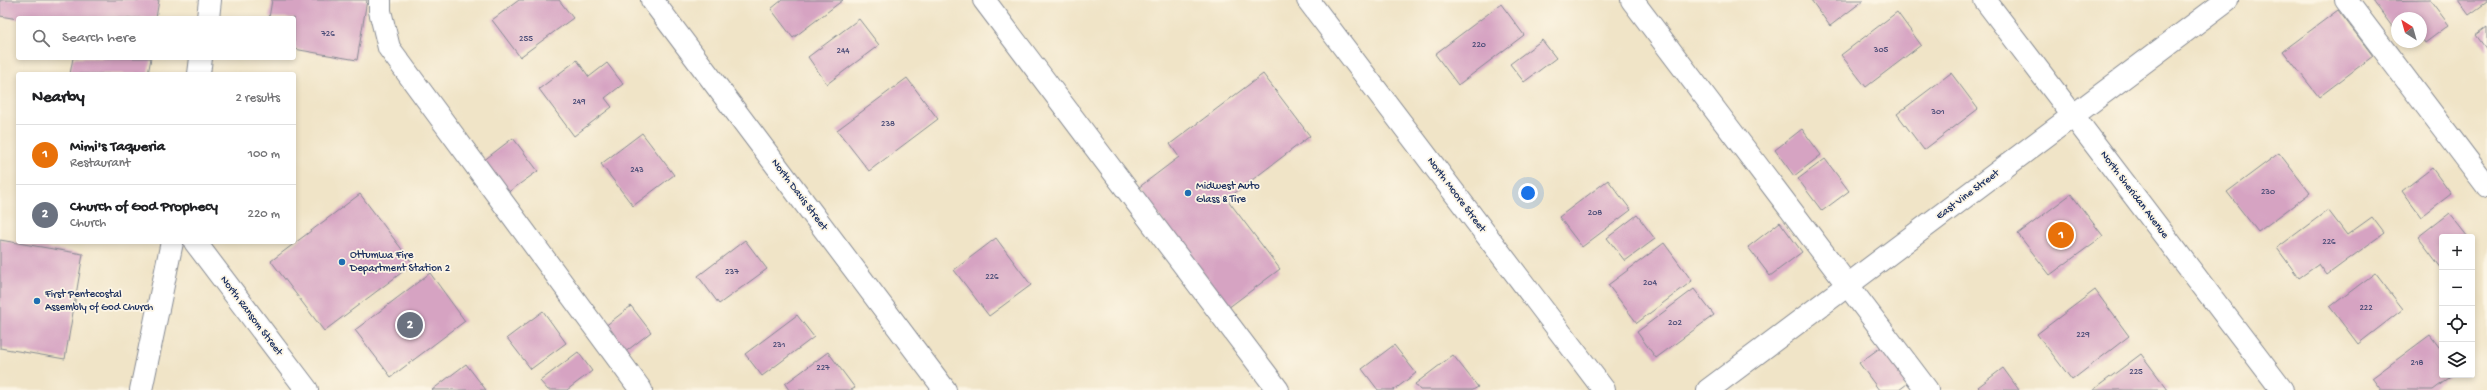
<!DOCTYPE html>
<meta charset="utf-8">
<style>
body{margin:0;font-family:"Gochi Hand",sans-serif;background:#f6f6f6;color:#202124}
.controls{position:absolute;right:12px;bottom:12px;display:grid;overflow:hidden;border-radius:4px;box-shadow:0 2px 6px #0003}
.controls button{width:36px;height:36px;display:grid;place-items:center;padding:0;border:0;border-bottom:1px solid #e0e0e0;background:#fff;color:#202124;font:20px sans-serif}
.compass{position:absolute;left:2391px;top:12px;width:36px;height:36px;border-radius:50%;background:#fff;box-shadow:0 2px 6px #0003;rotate:323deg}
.you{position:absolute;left:1528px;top:193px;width:14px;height:14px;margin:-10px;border:3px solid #fff;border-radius:50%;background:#1a73e8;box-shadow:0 0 0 6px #1a73e833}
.badge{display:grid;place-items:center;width:26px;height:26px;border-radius:50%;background:#2563eb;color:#fff;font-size:13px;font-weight:700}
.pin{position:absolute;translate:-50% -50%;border:2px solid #fff;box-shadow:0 1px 4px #0006}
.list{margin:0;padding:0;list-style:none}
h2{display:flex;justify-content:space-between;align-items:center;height:52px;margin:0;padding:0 16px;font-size:17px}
h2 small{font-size:13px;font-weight:400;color:#757577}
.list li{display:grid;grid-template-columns:26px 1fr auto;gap:12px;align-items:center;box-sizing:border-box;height:60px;padding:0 16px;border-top:1px solid #e0e0e0}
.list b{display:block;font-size:15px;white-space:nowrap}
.list p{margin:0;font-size:13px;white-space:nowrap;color:#757577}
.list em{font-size:13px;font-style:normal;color:#757577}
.icon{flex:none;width:22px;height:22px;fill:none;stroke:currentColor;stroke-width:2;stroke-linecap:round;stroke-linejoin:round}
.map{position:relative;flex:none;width:2487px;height:390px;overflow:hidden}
.search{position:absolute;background:#fff;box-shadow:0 2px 6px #0003;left:16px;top:16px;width:280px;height:44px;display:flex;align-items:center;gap:10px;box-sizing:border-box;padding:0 14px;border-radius:4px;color:#757577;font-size:15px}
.panel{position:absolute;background:#fff;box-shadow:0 2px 6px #0003;left:16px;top:72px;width:280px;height:172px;border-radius:4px}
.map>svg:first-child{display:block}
.building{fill:#d6a3c2}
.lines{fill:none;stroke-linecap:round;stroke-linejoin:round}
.minor-casing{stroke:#868a92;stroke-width:24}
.major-casing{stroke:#868a92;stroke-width:24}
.minor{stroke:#fff;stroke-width:22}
.major{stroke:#fff;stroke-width:22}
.poi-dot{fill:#1f6fb2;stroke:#fcf5e5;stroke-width:1.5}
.labels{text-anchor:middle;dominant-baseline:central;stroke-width:3.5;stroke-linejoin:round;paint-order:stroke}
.number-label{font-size:9px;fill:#4a4c77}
.poi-label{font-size:11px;fill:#1b2f5e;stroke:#fcf5e5;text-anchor:start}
.street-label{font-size:11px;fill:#1b2f5e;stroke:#fcf5e5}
</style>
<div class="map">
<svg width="2487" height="390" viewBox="0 0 2487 390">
<rect width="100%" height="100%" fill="#fcf5e5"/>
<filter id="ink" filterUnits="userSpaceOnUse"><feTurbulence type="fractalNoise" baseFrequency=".025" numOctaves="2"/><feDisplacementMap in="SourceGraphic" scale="8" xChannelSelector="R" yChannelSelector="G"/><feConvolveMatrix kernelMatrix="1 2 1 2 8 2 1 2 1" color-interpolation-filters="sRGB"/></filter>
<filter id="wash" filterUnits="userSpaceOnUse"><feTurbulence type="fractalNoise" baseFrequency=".012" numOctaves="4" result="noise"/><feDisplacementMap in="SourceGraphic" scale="16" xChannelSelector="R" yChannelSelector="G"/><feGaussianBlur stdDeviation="0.9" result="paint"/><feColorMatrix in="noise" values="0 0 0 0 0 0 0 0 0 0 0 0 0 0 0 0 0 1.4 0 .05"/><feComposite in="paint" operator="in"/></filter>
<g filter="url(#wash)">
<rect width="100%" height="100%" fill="#f0e4c7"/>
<g id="blocks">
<path class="building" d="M0,0H159L156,18L18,19L0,16Z
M272,0H367L357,60L294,49V18H269Z
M519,0H559L573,18L520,57L492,20Z
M782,0H843L793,38L771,9Z
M1811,0H1864L1830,26Z
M2430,0L2449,25L2425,43L2421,37V18H2397V33L2373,1Z
M2458,0H2487V2L2469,15Z
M1501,4L1524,35L1458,85L1435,54Z
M2338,10L2373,56L2319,97L2283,51Z
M1897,12L1921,45L1866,87L1841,55Z
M859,19L879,45L827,84L808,57Z
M2487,27V50L2476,35Z
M1542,40L1556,58L1524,82L1510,64Z
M73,58H151L148,74H70Z
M577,60L589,77L607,63L623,84L605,98L612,107L574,136L539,89Z
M1951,73L1978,109L1924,150L1897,114Z
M1263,74L1310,136L1227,199L1280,269L1228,308L1138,188L1179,157L1170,144Z
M907,78L938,119L869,171L837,130Z
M1802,129L1821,155L1794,176L1775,150Z
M642,133L674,175L633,206L601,164Z
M513,138L538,171L507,193L483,161Z
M2279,153L2310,193L2258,232L2227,192Z
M1825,159L1849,191L1822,211L1798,179Z
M2432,168L2451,194L2421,217L2402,191Z
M1608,180L1631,210L1582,247L1559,217Z
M360,194L413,264L324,331L271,261Z
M2071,194L2103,236L2050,275L2018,234Z
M2328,210L2347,235L2372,217L2384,233L2327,275L2319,264L2299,278L2277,248Z
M2449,213L2468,237H2442V269L2418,237Z
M1637,215L1655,239L1625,261L1607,238Z
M1780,222L1802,252L1770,276L1748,247Z
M996,238L1031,285L989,316L954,270Z
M0,240L83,254L65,359L0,348Z
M745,240L767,269L719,304L698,276Z
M1664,243L1692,281L1637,323L1608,285Z
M430,273L465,321L391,377L355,330Z
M2375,273L2403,309L2358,344L2330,307Z
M1694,289L1714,315L1656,358L1637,332Z
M2095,290L2129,336L2072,380L2037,334Z
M631,306L651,332L624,353L604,327Z
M543,311L566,343L531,369L507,338Z
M797,315L814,337L762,376L745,354Z
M2430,335L2442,351V375H2453L2433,390H2381L2372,378Z
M1888,342L1915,378L1899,390H1879L1859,363Z
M1394,345L1416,373L1394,390H1378L1362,369Z
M578,352L592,371L567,390H548L540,381Z
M828,352L855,388L851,390H789L785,384Z
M2141,354L2168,390H2093Z
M1453,355L1478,387L1473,390H1420L1415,384Z
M466,364L486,390H432Z
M2003,368L2019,390H1981L1978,387Z"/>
</g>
</g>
<g filter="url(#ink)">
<use href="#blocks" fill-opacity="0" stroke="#868a92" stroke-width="1"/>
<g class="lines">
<g class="minor-casing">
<path id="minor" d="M380,0V11L389,48L641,390
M652,0L945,390
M984,0L1278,390
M1308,0L1604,390
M1632,0L1927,390
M1985,0L2282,390
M2346,0L2487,186
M195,242L307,390
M1708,390L2227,0"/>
</g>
<g class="major-casing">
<path id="major" d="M208,18L210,0
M199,74L201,58
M141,390L172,242"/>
</g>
<use href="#minor" class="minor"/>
<use href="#major" class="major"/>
</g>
</g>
<g class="poi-dot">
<circle cx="1188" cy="193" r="4"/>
<circle cx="342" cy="262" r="4"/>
<circle cx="37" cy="301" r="4"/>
</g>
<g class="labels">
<g class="number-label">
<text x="328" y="34">726</text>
<text x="526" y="39">255</text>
<text x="1479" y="45">220</text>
<text x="1881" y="50">305</text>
<text x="843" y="51">244</text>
<text x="579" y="102">249</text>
<text x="1938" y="112">301</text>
<text x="888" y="124">238</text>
<text x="637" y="170">243</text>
<text x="2268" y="192">230</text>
<text x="1595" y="213">208</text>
<text x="2329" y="242">226</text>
<text x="732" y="272">237</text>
<text x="992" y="277">226</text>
<text x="1650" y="283">204</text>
<text x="2366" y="308">222</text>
<text x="1675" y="323">202</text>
<text x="2083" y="335">229</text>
<text x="779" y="345">231</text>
<text x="2417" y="363">218</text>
<text x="823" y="368">227</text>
<text x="2136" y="372">225</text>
</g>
<g class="poi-label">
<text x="1196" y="187">Midwest Auto<tspan x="1196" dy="13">Glass &amp; Tire</tspan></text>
<text x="350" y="256">Ottumwa Fire<tspan x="350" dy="13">Department Station 2</tspan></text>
<text x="45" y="295">First Pentecostal<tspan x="45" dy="13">Assembly of God Church</tspan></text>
</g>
<g class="street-label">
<text transform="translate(799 195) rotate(53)">North Davis Street</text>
<text transform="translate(1456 195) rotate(53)">North Moore Street</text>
<text transform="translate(1968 195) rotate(-37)">East Vine Street</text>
<text transform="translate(2134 195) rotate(53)">North Sheridan Avenue</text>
<text transform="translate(251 316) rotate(53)">North Ransom Street</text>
</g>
</g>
</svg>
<div class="controls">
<button>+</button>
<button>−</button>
<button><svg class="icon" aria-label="locate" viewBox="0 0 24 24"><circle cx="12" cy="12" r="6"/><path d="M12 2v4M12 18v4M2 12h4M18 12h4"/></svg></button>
<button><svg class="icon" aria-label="layers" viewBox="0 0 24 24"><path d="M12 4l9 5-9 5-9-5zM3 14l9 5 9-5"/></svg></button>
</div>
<svg class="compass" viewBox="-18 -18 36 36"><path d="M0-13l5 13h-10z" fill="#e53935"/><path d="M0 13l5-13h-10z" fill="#757577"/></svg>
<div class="you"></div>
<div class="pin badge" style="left:2061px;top:235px;background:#e8710a">1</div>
<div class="pin badge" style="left:410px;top:325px;background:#6b7280">2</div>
<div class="search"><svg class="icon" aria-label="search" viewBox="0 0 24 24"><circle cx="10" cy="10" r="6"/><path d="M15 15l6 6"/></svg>Search here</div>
<section class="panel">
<h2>Nearby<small>2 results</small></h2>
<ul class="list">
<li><span class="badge" style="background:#e8710a">1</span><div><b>Mimi's Taqueria</b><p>Restaurant</p></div><em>100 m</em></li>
<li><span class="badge" style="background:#6b7280">2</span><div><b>Church of God Prophecy</b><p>Church</p></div><em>220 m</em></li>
</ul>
</section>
</div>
